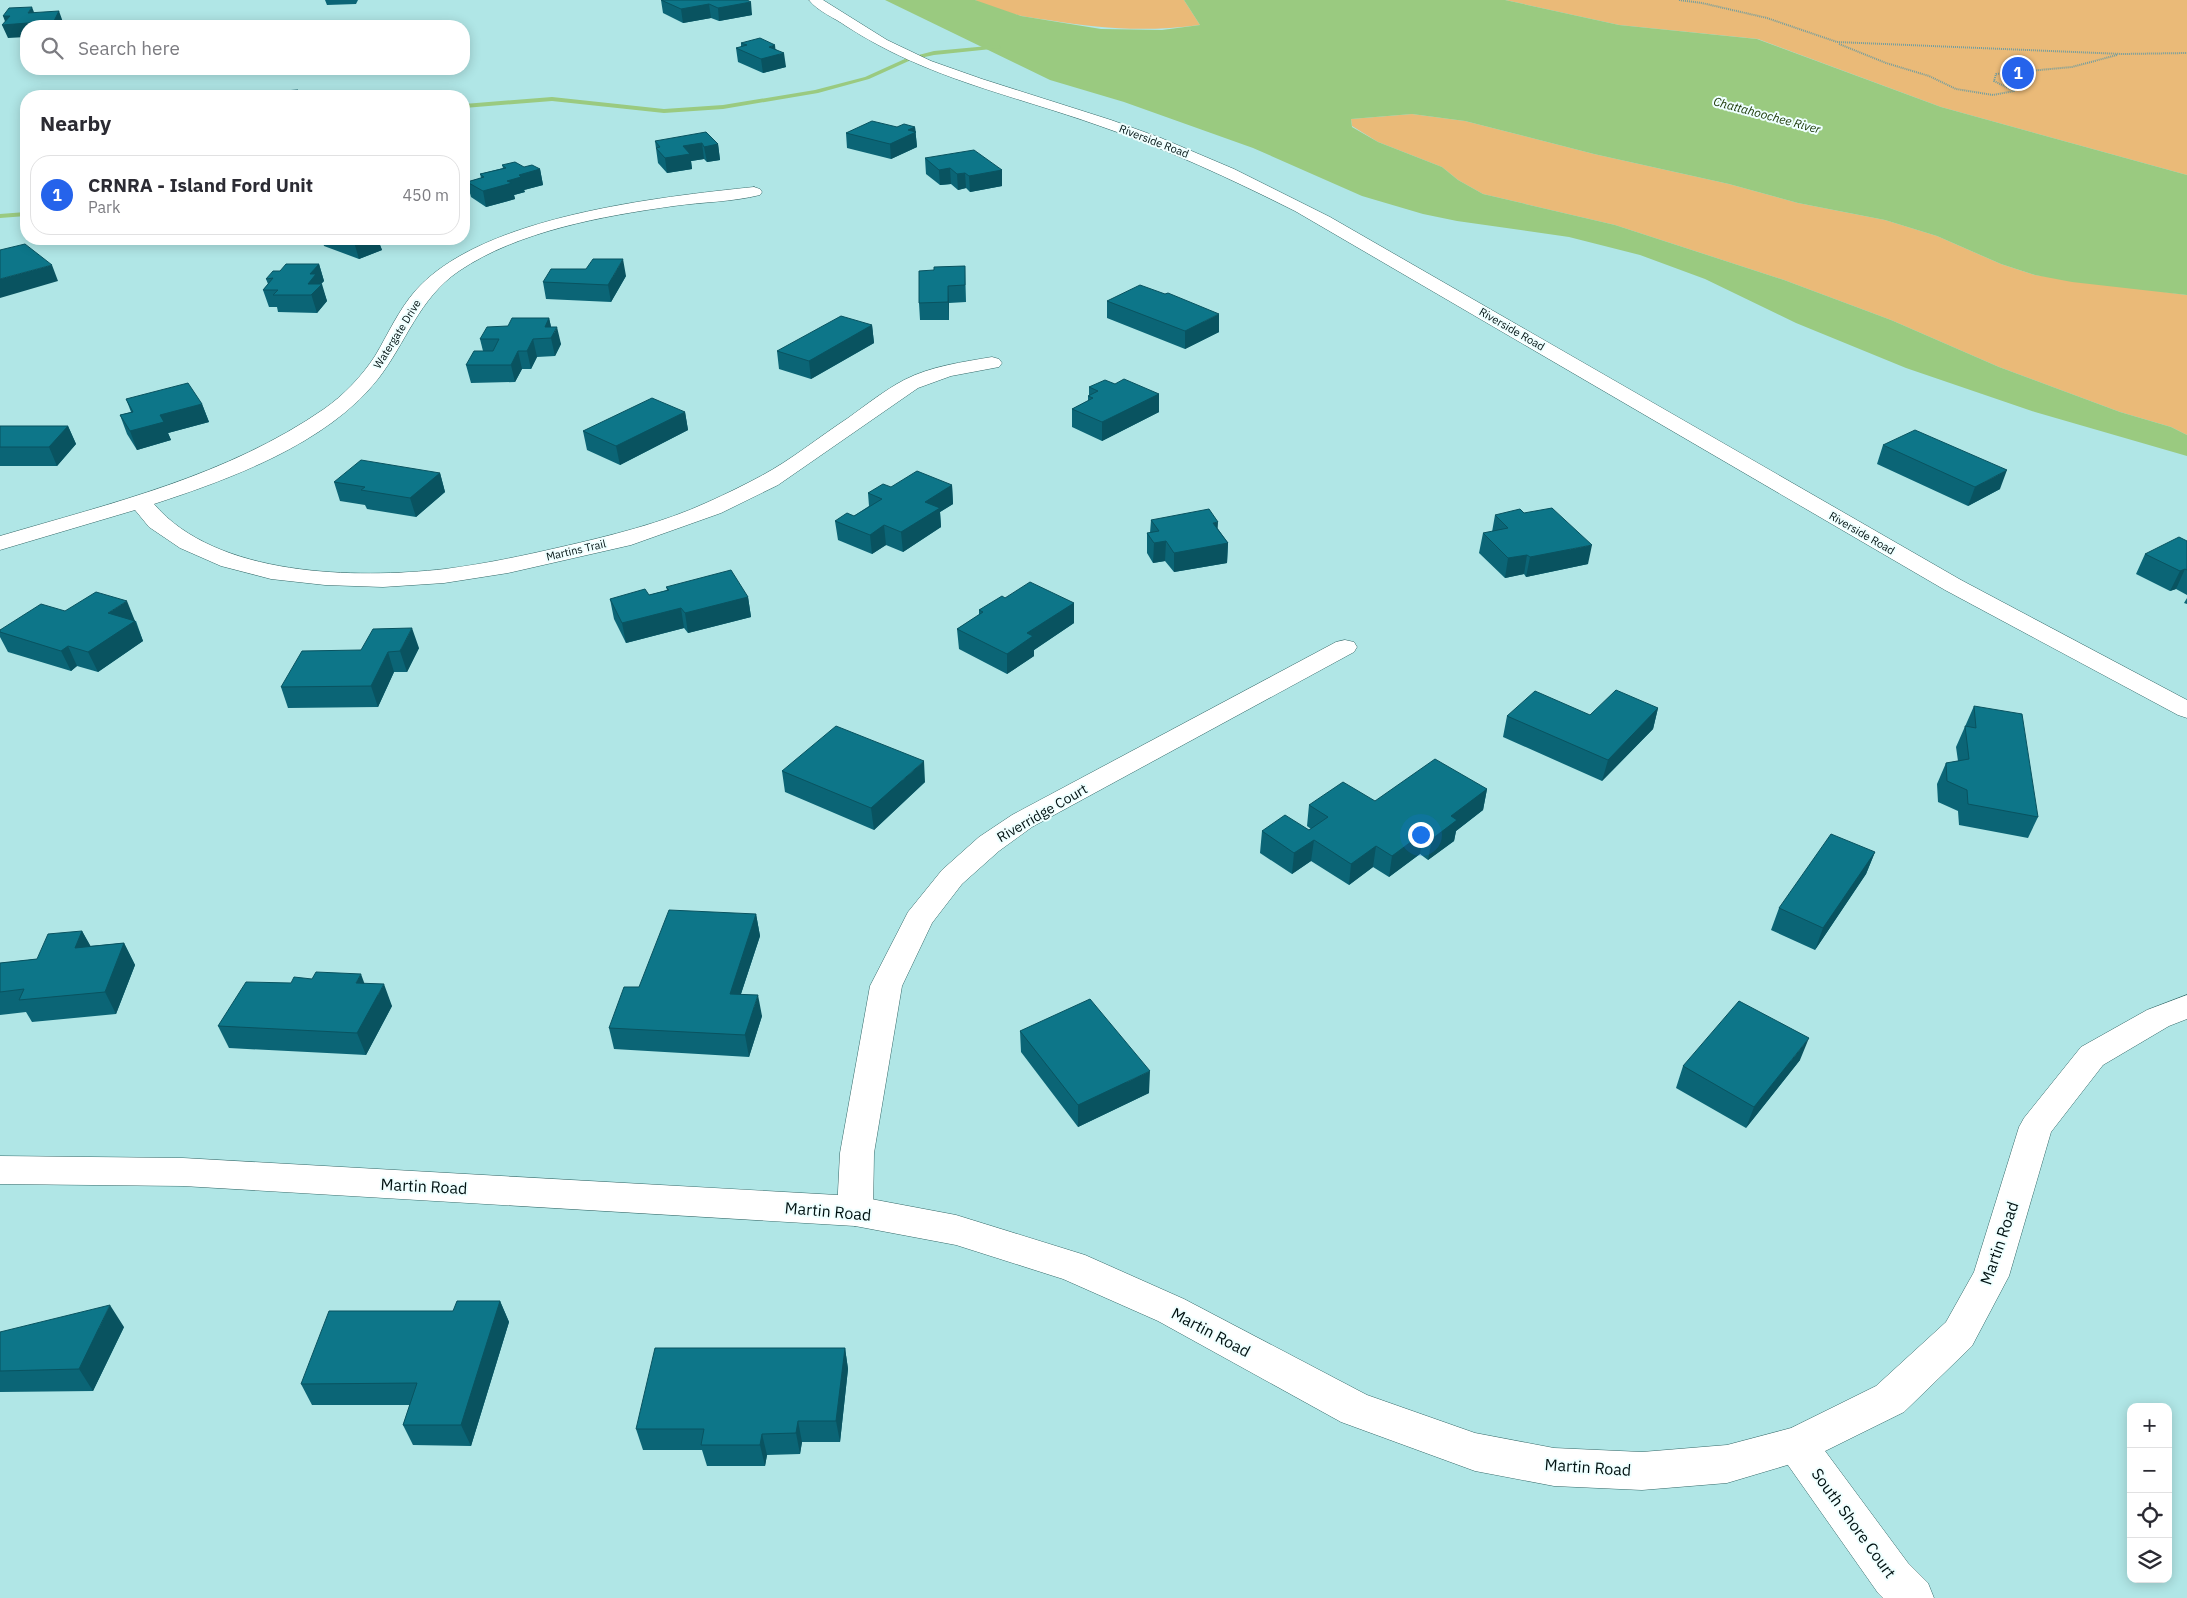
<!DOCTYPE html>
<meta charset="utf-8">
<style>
body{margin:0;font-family:"IBM Plex Sans",sans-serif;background:#f7f7f7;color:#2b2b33}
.controls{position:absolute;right:15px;bottom:15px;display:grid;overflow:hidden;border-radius:10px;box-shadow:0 2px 12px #0003}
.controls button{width:45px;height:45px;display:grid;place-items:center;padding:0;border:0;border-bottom:1px solid #e1e1e2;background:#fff;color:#2b2b33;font:25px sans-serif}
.you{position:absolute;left:1420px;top:834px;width:18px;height:18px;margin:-12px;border:4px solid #fff;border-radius:50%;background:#1a73e8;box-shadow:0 0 0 8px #1a73e833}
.badge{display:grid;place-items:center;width:32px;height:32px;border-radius:50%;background:#2563eb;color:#fff;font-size:16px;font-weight:700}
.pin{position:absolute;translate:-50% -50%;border:2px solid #fff;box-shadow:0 1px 5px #0006}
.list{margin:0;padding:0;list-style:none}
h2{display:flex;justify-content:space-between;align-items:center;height:65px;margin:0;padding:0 20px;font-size:21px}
h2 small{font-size:16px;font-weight:400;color:#7c7c81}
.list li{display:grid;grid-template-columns:32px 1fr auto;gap:15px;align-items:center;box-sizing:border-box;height:80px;margin:0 10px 10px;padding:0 10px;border:1px solid #e1e1e2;border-radius:20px}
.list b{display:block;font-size:19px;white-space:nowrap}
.list p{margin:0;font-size:16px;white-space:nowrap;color:#7c7c81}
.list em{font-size:16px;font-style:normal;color:#7c7c81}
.icon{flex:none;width:28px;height:28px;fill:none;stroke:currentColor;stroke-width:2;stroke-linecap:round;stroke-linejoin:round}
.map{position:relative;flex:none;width:2187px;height:1598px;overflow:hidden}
.search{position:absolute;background:#fff;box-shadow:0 2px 12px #0003;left:20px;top:20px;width:450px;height:55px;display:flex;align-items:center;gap:12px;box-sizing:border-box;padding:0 18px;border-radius:20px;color:#7c7c81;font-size:19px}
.panel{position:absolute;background:#fff;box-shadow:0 2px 12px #0003;left:20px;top:90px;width:450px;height:155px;border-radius:20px}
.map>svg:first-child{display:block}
.green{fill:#eaba78}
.water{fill:#9aca80}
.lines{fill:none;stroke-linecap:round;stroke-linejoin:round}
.stream{fill:#9aca80;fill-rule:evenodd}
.minor-casing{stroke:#356969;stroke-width:1}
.tertiary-casing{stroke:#356969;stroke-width:1}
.path{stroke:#749d9d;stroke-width:2;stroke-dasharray:1 1;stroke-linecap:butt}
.minor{fill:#fff;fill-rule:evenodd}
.tertiary{fill:#fff;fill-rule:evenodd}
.wall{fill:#0b6576}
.shaded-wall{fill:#095360}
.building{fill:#0d7689;stroke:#095360}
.labels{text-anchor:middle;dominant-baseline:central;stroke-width:4;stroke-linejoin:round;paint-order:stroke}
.far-street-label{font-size:11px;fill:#001212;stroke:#efffff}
.far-water-label{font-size:12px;font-style:italic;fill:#173400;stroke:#efffff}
.street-label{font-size:14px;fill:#001212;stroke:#efffff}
.near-street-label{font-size:16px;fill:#001212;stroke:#efffff}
</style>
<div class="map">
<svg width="2187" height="1598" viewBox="0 0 2187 1598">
<rect width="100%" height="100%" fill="#b0e6e6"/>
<path class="green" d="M975,0H1184L1200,25C1145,32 1103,29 1048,20C1024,17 996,12 975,0Z
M1505,0H2187V175L1941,107L1758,39L1619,25Z
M1412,114L1465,121L1594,154L1729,184L1798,203L1885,220L1937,236L2001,264L2035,275L2187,295V435L2171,427L2120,412L1999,367L1891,320L1784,280L1615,225L1483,194L1458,180L1442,167L1378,142L1352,126L1351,119Z"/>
<path class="water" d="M885,0H975L1021,16L1101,29L1162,30L1200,25L1184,0H1505L1619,25L1757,39L1941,107L2187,175V295L2072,282L2035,275L2001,264L1937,236L1885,220L1798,203L1729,184L1594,154L1465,121L1412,114L1351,119L1352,127L1378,142L1442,167L1458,180L1483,194L1615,225L1784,280L1891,320L1999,367L2120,412L2171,427L2187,435V456L2035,412L1906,368L1796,323L1705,279L1640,255L1569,237L1457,221L1423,214L1362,196L1253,148L1124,102L1050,80Z"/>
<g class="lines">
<path class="stream" d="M999,45L1001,48L934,55L911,60L869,79L818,93L723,109L664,113L552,101L464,108V104L552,97L664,109L723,105L815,90L865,77L907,58L934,51Z
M26,212V216L0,218V214Z"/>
<g class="minor-casing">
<path id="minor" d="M754,187L760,189L762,192L760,195C732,202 702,202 674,206C603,216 518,231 459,271C419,298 406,343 378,379C327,444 230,479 154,504C216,577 356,579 445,569C484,564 522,556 561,547C609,536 663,523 708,502C726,494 744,485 761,476C791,460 819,437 848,418C866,405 885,390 904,380C931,366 963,362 992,357L999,359L1002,363L999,367L951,376L918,388L778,485L721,513L631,545L508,573L444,583L383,587L325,585L271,579L221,566L180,548L149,527L135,510L0,550V536C112,503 227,476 324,409C344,395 362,376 375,356C388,334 399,309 416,290C482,216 659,197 754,187Z
M1345,640L1354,642L1357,647L1354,652L1032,827L999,851L962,884L932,923L902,986L874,1153L873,1211L868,1221L855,1226L842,1221L837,1211L840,1153L870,986L908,912L942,870L979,837L1012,815L1336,642Z
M1797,1426L1811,1432L1908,1563L1928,1583L1934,1598H1883L1878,1593L1783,1458L1777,1445L1783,1432Z"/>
</g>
<g class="tertiary-casing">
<path id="tertiary" d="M809,0H823L887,40L931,61L982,79L1111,120L1161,138L1234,169L1330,217L1961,580L2187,700V718L2178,715L1945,590L1295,211C1231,179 1167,149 1100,126C1010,94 928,79 846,26C835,18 817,11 809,0Z
M2187,995V1019L2169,1026L2103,1065L2051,1132L2009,1276L1972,1346L1904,1412L1811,1458L1727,1483L1642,1490L1554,1486L1475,1471L1341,1422L1158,1321L1063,1279L956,1245L855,1226L183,1186L0,1184V1156L183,1158L855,1196L956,1215L1085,1255L1184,1299L1367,1395L1475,1433L1554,1448L1642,1452L1727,1445L1791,1428L1876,1386L1946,1322L1974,1272L2019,1127L2024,1118L2081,1047L2147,1010Z"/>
</g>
<path class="path" d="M1679,0L1702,3L1767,18L1837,42L2122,54L2187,53
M1839,44L1886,63L1929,76L1956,89L1993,95L2014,91L1994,81L1996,74L2072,67L2117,55"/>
<use href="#minor" class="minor"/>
<use href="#tertiary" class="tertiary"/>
</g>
<path class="wall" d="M325,0H358L356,4L327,5Z
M661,0H747L752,15L719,21L711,18L683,23L663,13Z
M741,43L776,49L786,67L763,73L738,62L736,48L741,47Z
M897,127H915L917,147L891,159L847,148L846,133Z
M655,141L718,144L720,160L707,162L704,159L691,161L692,169L667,173L658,163Z
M925,158L1002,170V186L970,192L966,188L958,190L951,184L940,185L926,174Z
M502,165L540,169L543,185L524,190L525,192L514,195L515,199L486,207L471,197L467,182L481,178L480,174L503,168Z
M322,239H395L380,245L382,250L359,259L324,246Z
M319,264L324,281L321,284L327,301L317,313L278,312L277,307H269L263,290L268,284L266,279L280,271Z
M965,266L966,302L949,303V320H920L919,303L934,270Z
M626,276L611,302L546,299L543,282Z
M1165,294L1219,332L1185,349L1107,318V301Z
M549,318L551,327L561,344L555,356L537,357L531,369H522L515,382L471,383L466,365L483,351L480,339L508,326Z
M872,325L874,343L811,379L779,369L777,351Z
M1115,384L1159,394V412L1102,441L1072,427V409L1088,401V396H1089V387Z
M126,399L202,404L209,422L168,433L171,440L137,450L127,434L120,415L131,412Z
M685,412L688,430L620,465L587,450L583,431Z
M0,426H68L76,444L57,466H0Z
M1883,445L2000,489L1968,506L1877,464Z
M440,473L445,492L416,517L367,509L365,505L340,501L334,482Z
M952,485L953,504L940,512L941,527L903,552L886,545L872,554L838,540L835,521L854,516L869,506L868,493L891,487Z
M1524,513L1588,564L1526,577L1524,574L1505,578L1479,553L1483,533L1492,532L1495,515Z
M1151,520L1218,529L1228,543L1227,563L1174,572L1165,561L1153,563L1147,553V533H1150Z
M2187,541V595L2176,589L2170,591L2136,574L2145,554Z
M666,587L748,597L751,617L688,633L684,628L626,643L614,619L610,599L649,595L667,590Z
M1005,598L1074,603V623L1034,650V656L1007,674L959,649L957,629L979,615V610Z
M2187,598V604L2184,603Z
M65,611L136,621L143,641L98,672L77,666L71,671L8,652L0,637V630Z
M419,648L407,672H394L378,707L288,708L281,687L361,650Z
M1974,706L2038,817L2028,838L1959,825L1958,811L1938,802L1937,784L1946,763L1958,761L1956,747Z
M1658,708L1653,729L1602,781L1503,737L1507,716L1590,715Z
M782,771L925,782L874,830L785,792Z
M1487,789L1483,810L1456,831L1454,841L1428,860L1420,854L1389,877L1373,867L1349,885L1311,861L1292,874L1260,853L1262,831L1309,830L1311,829L1307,826L1309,805L1375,801Z
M1875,852L1866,874L1815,950L1771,930L1779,908Z
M756,914L760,936L741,994L762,1016L749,1057L614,1049L609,1028L639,987Z
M82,931L90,946L124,943L135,965L116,1014L32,1022L26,1012L0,1015V963L37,959Z
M291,983H364L392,1006L366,1055L229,1048L218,1026Z
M1020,1031L1149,1093L1078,1127L1021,1052Z
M1800,1060L1746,1128L1676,1088L1683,1066Z
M500,1301L509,1322L471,1446L413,1445L403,1425L410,1405H312L301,1384L453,1311Z
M124,1327L93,1391L0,1392V1332Z
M845,1348L848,1369L840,1442H802L800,1454L767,1455L765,1466H707L702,1450H643L636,1429Z"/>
<path class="shaded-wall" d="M751,2L752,15L719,21L718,8Z
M709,4L711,18L683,23L681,9Z
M32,7L37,20L59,11L64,25L63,26H26V37L8,38L2,25L6,24L3,16L28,13Z
M775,45L776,55L784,53L786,67L763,73L761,59L769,47Z
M298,90L300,96H296Z
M915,127L917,147L891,159L890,144L908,130Z
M702,143L704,159L691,161L692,169L667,173L665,158L683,146Z
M718,144L720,160L707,162L704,147Z
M950,168L951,184L940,185L939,170Z
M540,169L543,185L524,190L525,192L514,195L515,199L486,207L483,191L519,175Z
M1002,170V186L970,192L969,176Z
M965,173L966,188L958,190L957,174Z
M363,239H395L380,245L382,250L359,259L354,242Z
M623,259L626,276L611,302L608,285Z
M319,264L324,281L320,285L322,284L327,301L317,313L308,284L310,274Z
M52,265L58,281L0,298V279Z
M948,286L949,303V320L948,302Z
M1219,314V332L1185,349V331Z
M549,318L553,335L557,327L561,344L555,356L551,338L545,327Z
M872,325L874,343L811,379L809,361Z
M533,339L537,357L531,369L527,351Z
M518,351L522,369L515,382L511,365Z
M1159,394V412L1102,441V422Z
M202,404L209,422L168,433L171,440L137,450L130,431L160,415Z
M685,412L688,430L620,465L616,446Z
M68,426L76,444L57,466L49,447Z
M2007,470L2000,489L1968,506L1975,487Z
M440,473L445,492L416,517L410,498Z
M952,485L953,504L940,512L941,527L903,552L901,532L925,502Z
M1218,522L1217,542L1213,523Z
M884,525L886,545L872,554L870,535Z
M1166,541L1165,561L1153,563L1154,543Z
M1228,543L1227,563L1174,572V553Z
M1592,545L1588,564L1526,577L1530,557Z
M1527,555L1524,574L1505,578L1508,558Z
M2185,569L2176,589L2170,591L2180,571Z
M748,597L751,617L688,633L685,613Z
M127,601L143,641L98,672L88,652L108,613Z
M1074,603V623L1034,650V656L1007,674V654L1027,633Z
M681,608L684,628L626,643L622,623Z
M412,628L419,648L407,672L400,651Z
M68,646L77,666L71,671L61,651Z
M388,652L394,672L378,707L371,686Z
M1658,708L1653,729L1602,781L1608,760Z
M924,761L925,782L874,830L871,808Z
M1487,789L1483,810L1456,831L1454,841L1428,860L1432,839L1451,816Z
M1423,833L1420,854L1389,877L1392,856Z
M1314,840L1311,861L1292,874L1294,853Z
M1376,846L1373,867L1349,885L1351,864Z
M1875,852L1866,874L1815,950L1823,928Z
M756,914L760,936L734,1015L730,994Z
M82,931L94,952L75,948Z
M124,943L135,965L116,1014L105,992Z
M361,974L369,996L356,983Z
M384,984L392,1006L366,1055L357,1033Z
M758,995L762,1016L749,1057L745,1035Z
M1809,1038L1800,1060L1746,1128L1754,1107Z
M1150,1071L1149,1093L1078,1127V1105Z
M500,1301L509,1322L471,1446L461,1425Z
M110,1305L124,1327L93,1391L79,1369Z
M845,1348L848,1369L840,1442L836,1421Z
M798,1421L802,1442L800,1454L796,1433Z
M762,1434L767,1455L765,1466L760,1445Z"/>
<path class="building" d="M661,0H747L751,2L718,8L709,4L681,9Z
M32,7L28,13L59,11L54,21L2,25L10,16H3L9,8Z
M760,38L775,45L769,47L784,53L761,59L736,48L747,45L741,43Z
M298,90L296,96H240L241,94Z
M872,121L897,127L904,124L915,127L908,130L916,132L890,144L846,133Z
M706,132L718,144L704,147L702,143L683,146L690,154L665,158L656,148L660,147L655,141Z
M974,150L1002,170L969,176L965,173L957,174L950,168L939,170L925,158Z
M515,162L524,167L532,165L540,169L519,175L521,177L507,181L512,183L483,191L467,182L484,177L480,174L506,168L502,165Z
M345,239H363L354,242Z
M25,244L52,265L0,279V250Z
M593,259H623L608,285L543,282L551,269H586Z
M286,264H319L310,274H316L308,284H322L311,295H273L278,290H263L273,278L266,279L273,271H280Z
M965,266V285L948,286V302L919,303V271L934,270V267Z
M1140,285L1165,294L1168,293L1219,314L1185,331L1107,301Z
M841,316L872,325L809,361L777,351Z
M512,318H549L545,327H557L551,338L533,339L527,351H518L511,365H466L474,351H493L499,339H480L487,327L508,326Z
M1124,379L1159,394L1102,422L1072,409L1093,398L1088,396L1098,391L1089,387L1105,380L1115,384Z
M188,383L202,404L160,415L164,422L130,431L120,415L133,412L126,399Z
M652,398L685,412L616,446L583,431Z
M0,426H68L49,447H0Z
M1915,430L2007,470L1975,487L1883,445Z
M361,460L440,473L410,498L361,490L365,487L334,482Z
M917,471L952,485L925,502L940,508L901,532L884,525L870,535L835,521L847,513L854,516L882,499L868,493L883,484L891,487Z
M1552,508L1592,545L1530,557L1527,555L1508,558L1483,533L1508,528L1495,515L1520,509L1524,513Z
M1209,509L1218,522L1213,523L1228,543L1174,553L1166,541L1154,543L1147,533L1159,531L1151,520Z
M2179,537L2187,541V570L2185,569L2180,571L2145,554Z
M731,570L748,597L685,613L681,608L622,623L610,599L645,589L649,595L669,590L666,587Z
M1030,582L1074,603L1027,633L1033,636L1007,654L957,629L983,612L979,610L1002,596L1005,598Z
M96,592L127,601L108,613L135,621L88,652L68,646L61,651L0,632V630L41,604L65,611Z
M412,628L400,651L388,652L371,686L281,687L302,651L361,650L373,629Z
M1616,690L1658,708L1608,760L1507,716L1535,691L1590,715Z
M1974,706L2022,714L2038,817L1968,804L1967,790L1947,781L1946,763L1969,759L1965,726L1976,728Z
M836,726L924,761L871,808L782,771Z
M1435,759L1487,789L1451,816L1457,820L1432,839L1423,833L1392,856L1376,846L1351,864L1314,840L1294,853L1262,831L1285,815L1309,830L1328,817L1309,805L1343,782L1375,801Z
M1831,834L1875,852L1823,928L1779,908Z
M669,910L756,914L730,994L758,995L745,1035L609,1028L624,987H639Z
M82,931L75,948L124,943L105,992L19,1000L24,989L0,992V963L37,959L48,934Z
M316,972L361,974L356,983L384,984L357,1033L218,1026L246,982L291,983L294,977L312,979Z
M1090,999L1150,1071L1078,1105L1020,1031Z
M1739,1001L1809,1038L1754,1107L1683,1066Z
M457,1301H500L461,1425H403L417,1383L301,1384L329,1311H453Z
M110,1305L79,1369L0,1371V1332Z
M655,1348H845L836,1421H798L796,1433L762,1434L760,1445H701L704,1429H636Z"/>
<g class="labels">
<g class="far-street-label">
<text transform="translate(1154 141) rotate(21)">Riverside Road</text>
<text transform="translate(1512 329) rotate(30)">Riverside Road</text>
<text transform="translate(397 334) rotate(-58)">Watergate Drive</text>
<text transform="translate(1862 533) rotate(30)">Riverside Road</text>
<text transform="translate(576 550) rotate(-13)">Martins Trail</text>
</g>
<g class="far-water-label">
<text transform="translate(1767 115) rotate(15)">Chattahoochee River</text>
</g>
<g class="street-label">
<text transform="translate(1042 813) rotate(-30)">Riverridge Court</text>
</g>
<g class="near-street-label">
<text transform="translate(424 1186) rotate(3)">Martin Road</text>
<text transform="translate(828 1211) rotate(5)">Martin Road</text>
<text transform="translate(1999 1243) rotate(-71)">Martin Road</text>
<text transform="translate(1211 1332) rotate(28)">Martin Road</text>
<text transform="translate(1588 1467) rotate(4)">Martin Road</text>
<text transform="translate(1854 1523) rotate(54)">South Shore Court</text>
</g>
</g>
</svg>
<div class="controls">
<button>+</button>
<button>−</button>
<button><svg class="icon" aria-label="locate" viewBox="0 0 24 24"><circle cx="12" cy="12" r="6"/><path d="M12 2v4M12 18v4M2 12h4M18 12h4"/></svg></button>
<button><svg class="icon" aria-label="layers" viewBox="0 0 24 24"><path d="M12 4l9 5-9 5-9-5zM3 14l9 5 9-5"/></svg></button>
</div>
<div class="you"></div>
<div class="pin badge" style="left:2018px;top:73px">1</div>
<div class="search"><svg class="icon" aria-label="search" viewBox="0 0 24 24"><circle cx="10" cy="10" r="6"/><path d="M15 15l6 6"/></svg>Search here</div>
<section class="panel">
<h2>Nearby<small></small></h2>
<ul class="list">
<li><span class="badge">1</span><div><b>CRNRA - Island Ford Unit</b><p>Park</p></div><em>450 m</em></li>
</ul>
</section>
</div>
